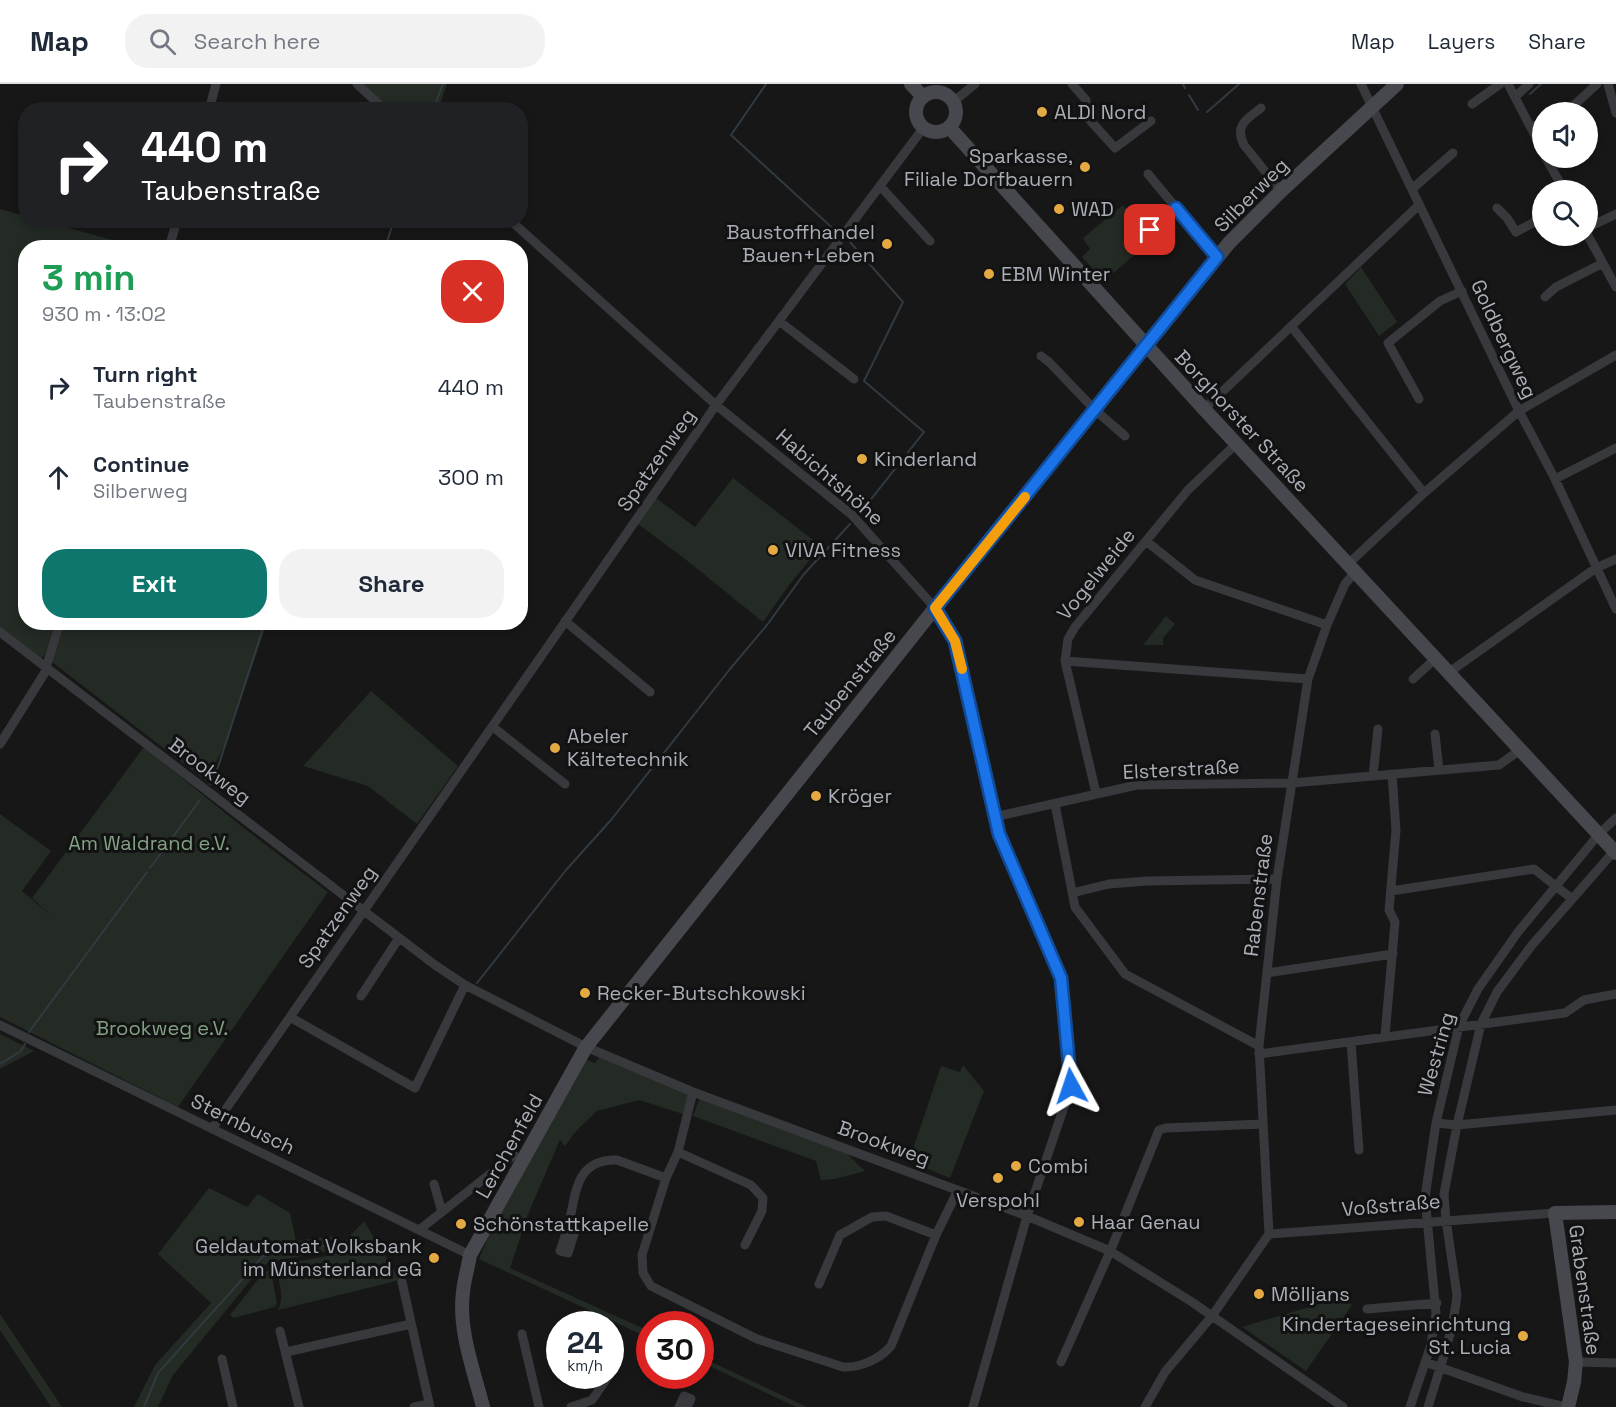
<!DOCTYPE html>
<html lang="en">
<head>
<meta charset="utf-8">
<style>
	body { margin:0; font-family:"Space Grotesk",sans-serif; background:#f2f2f3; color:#1f2937; height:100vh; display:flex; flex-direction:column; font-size:22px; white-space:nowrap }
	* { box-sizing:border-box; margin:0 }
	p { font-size:20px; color:#747a83 }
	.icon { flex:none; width:33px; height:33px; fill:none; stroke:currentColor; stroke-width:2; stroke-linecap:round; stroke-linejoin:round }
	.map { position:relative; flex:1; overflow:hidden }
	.panel { position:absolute; left:18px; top:156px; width:510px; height:390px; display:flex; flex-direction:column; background:#fff; border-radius:24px; box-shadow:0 3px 9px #0003 }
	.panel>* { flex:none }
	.banner { position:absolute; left:18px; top:18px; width:510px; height:126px; border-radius:24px; box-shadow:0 3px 9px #0003; background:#202124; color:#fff; overflow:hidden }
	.tools { position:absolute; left:1532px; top:18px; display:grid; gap:12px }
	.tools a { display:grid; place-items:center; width:66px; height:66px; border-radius:50%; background:#fff; box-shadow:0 3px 9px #0003; font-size:30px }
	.speed { position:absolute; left:546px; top:1227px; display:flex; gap:12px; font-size:30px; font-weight:700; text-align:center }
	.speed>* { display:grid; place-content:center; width:78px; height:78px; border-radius:50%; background:#fff; box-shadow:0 3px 9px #0003; line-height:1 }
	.speed small { font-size:15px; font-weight:400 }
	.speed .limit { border:9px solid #d22; background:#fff; color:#111 }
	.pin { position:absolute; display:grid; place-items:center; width:51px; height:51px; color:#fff; margin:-26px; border-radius:12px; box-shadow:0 3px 9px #0006 }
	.me { position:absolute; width:66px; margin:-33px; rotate:355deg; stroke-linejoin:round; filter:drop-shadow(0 0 4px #0008) }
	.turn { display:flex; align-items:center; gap:21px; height:126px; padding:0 24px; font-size:27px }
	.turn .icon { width:78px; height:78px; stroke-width:2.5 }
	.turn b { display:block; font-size:42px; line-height:51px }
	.round { display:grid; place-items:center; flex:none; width:63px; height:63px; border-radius:24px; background:#f2f2f3 }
	.summary { display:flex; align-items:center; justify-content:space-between; height:102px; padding:0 24px }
	h1 { font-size:36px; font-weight:700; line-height:45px; color:#1e9e55 }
	.action { display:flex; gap:12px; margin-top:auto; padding:12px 24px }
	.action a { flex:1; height:69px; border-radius:24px; background:#0f766e; color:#fff; font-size:24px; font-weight:700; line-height:69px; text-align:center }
	.action a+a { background:#f2f2f3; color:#1f2937 }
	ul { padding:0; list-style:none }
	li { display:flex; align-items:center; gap:18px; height:90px; padding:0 24px }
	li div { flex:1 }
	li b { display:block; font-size:22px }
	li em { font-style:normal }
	header { display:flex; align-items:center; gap:36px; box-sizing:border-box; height:84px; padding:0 30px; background:#fff; border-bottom:2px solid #e0e1e3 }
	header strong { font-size:28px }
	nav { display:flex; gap:33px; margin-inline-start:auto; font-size:21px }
	.search { width:420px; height:54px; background:#f2f2f3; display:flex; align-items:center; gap:15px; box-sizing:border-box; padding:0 21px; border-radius:24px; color:#747a83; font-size:22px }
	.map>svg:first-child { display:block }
</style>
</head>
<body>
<header>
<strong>Map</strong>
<div class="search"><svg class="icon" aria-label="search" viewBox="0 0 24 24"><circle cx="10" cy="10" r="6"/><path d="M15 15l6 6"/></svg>Search here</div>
<nav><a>Map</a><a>Layers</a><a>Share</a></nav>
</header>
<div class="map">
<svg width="1616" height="1323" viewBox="0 0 1616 1323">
	<rect width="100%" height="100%" fill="#171718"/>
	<path fill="#232b24" d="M361,0H447L438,26L390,25Z
		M1123,121L1152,156L1104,197L1082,173L1090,165L1083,154Z
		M0,125L25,132L26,136L42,137L113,156L111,163L26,164V538L55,539L45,570L41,575L0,545Z
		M1361,183L1397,238L1379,252L1345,200Z
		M733,394L821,462L789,501L763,538L685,475L638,440L656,414L695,443Z
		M1166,532L1175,540L1163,554V561H1143Z
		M64,539H267L226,659L206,697L52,578Z
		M371,607L458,682L417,740L368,702L303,682Z
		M144,663L240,741L328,808L178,1023L0,933V730L51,767L22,807L52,832L32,814Z
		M0,950L34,967L0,985Z
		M602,969L693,1008L689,1021L683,1030L639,1016L597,1027L576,1047L565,1062L560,1056L528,1130L510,1184L649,1247V1254L479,1175L489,1150L587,976L595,979Z
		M963,981L984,1007L950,1094L909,1077L941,982L960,988Z
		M701,1011L839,1062L865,1087L835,1095L821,1096L816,1077L693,1032Z
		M209,1104L247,1123L258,1110L290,1129L296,1157L333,1152L324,1168L269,1178L260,1185L173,1291L158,1323H134L155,1281L211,1219L158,1170Z
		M364,1137L400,1196L278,1226C285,1212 279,1196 274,1182L332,1171Z
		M269,1186L272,1192L277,1220L274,1223L234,1234L230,1231L263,1189Z
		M1339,1214L1352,1221L1306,1287L1242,1243Z
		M0,1230L62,1323H51L0,1246Z
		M701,1273L807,1323H796L701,1278Z"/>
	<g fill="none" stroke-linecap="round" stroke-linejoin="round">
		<path stroke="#313a40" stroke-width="2" d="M766,0L731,51L840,151
			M1183,0L1185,4
			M1530,10L1541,0
			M1189,11L1198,26
			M433,26L443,0
			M1207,28L1239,0
			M850,158L903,218L864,297L924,348L861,428
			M385,164L394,136
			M210,700L219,680L265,538
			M150,784L200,716
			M477,899L566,786L611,736L730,585L767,541L804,490L850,440
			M29,948L147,788
			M0,980L21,967L25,960
			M144,1323L158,1289L263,1172L328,1161"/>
		<path stroke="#38393d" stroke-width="9" d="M357,0L385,26
			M1072,0L1086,16L1088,34L1115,64L1151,37
			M1361,0L1519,327L1555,395L1616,525
			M1508,0L1542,65
			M1608,0L1616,29
			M1515,13L1529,0
			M953,18L975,0
			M1472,20L1500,0
			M1261,24C1247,35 1234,41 1244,61L1281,107
			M209,26L216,0
			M1562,28L1571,24L1597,0
			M1531,44L1542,38
			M1546,74L1564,106
			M1148,90L1217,173
			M881,103L930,157
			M1412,105L1453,69
			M1497,124L1507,134L1516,148L1542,134
			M510,136L716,321L852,431L935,524L955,557L999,751L1061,894L1071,1002L1027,1132L973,1323
			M1587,144L1616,130
			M1150,146L1176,124
			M1587,150L1616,203
			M169,164L177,136
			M1545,213L1556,203L1603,179
			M779,237L854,295
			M1291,242L1424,409
			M1041,272L1049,278L1095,326L1125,352
			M1419,315L1388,259L1440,217L1462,207
			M1204,325L1419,121
			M1555,395L1616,364
			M1146,457L1195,496L1327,541
			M1347,481L1424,409L1519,327L1616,271
			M565,537L650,608
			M0,548L364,827L435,881L465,901L586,963L693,1008L1027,1132L1110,1167L1192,1218L1343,1323
			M1065,577L1308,595
			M1448,589L1596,484L1616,475
			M1413,595L1435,575
			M493,643L565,700
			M1435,650L1439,686
			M0,660L44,590L60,538
			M1373,692L1378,645
			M1096,709L1065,577L1068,555L1075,543L1188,406L1237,359
			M1055,720L1075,823L1125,890L1259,962
			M994,733L1137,701L1292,699L1499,681L1520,666
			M1391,807L1534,785L1571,814
			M1072,809L1109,800L1147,797L1277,795
			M1267,889L1393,870
			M361,912L399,854
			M290,933L415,1004L465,901
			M0,941L470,1171
			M1385,952L1395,838L1389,826L1396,746L1392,690
			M1351,958L1359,1066
			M1259,970L1565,929L1584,916L1616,910
			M693,1008L678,1068L666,1094L642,1171L643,1189L651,1202L757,1255L843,1283C860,1284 880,1275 891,1262L936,1151L958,1106
			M1436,1039L1457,1041L1616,1026
			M212,1045L716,321L924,43
			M678,1068L751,1101L763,1114L762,1127L745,1161
			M434,1100L442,1128
			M569,1140L574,1150L568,1169L560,1167C564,1156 567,1146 570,1135C576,1105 578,1075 617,1076L666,1094
			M419,1146L514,1071
			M1269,1150L1259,962L1277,795L1308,595L1327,541L1345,500L1355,488
			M1269,1150L1555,1129
			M402,1198L430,1323
			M819,1200L840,1151L872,1133L886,1132L936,1151
			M1367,1225L1437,1219
			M280,1247L299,1323
			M522,1250L539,1323
			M286,1268L411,1240
			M222,1275L233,1323
			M1061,1278L1112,1163L1159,1046L1166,1044L1263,1040
			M1425,1278L1523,1313L1566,1323
			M1576,1278L1616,1279
			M414,1323L429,1320
			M571,1323L592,1316L608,1293
			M679,1323L684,1312L691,1315L687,1323
			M1145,1323L1165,1288L1212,1232L1269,1150
			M1410,1323L1431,1261L1436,1229L1425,1113L1436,1039L1459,942L1478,905L1518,848L1599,750L1616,734
			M1428,1323C1439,1286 1453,1249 1457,1211L1446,1136L1444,1110L1457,1041L1481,940L1497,908L1532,861L1616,765"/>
		<path stroke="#46484d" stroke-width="14" d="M911,0L923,13
			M916 28a20 20 0 1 1 40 0a20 20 0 1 1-40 0Z
			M949,43L1204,325L1616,769
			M483,1323C474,1287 458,1246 463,1208C464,1196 468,1184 470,1171L586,963L935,524L1229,159L1281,107L1397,0
			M1568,1323L1574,1298L1576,1278L1555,1129L1616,1128"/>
	</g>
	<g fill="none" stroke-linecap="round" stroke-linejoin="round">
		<g stroke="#114b97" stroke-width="15">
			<path id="route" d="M1071,1002L1061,894L999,750L955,557L935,524L1217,173L1176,124L1150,146"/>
		</g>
		<use href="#route" stroke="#1a73e8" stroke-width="10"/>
		<path stroke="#f59e0b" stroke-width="10" d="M962,585L955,557L935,524L1025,413"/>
	</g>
	<g fill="#e5a942" stroke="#121213" stroke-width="2">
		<circle cx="1042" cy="28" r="6"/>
		<circle cx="1085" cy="83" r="6"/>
		<circle cx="1059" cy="125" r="6"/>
		<circle cx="887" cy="160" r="6"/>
		<circle cx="989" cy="190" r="6"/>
		<circle cx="862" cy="375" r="6"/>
		<circle cx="773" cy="466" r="6"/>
		<circle cx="555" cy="664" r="6"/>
		<circle cx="816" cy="712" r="6"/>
		<circle cx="585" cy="909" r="6"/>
		<circle cx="1016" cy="1082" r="6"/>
		<circle cx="998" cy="1094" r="6"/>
		<circle cx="1079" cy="1138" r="6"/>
		<circle cx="461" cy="1140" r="6"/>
		<circle cx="434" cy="1174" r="6"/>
		<circle cx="1259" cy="1210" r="6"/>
		<circle cx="1523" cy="1252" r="6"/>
	</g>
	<g text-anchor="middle" stroke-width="6" stroke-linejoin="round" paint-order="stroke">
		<g font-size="20" fill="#aaaeb7" stroke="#121213" text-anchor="start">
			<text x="1054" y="35">ALDI Nord</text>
			<text x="1073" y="79" text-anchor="end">Sparkasse,<tspan x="1073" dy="23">Filiale Dorfbauern</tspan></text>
			<text x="1071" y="132">WAD</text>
			<text x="875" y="155" text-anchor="end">Baustoffhandel<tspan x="875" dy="23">Bauen+Leben</tspan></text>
			<text x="1001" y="197">EBM Winter</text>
			<text x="874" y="382">Kinderland</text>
			<text x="785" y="473">VIVA Fitness</text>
			<text x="567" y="659">Abeler<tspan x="567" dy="23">Kältetechnik</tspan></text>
			<text x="828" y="719">Kröger</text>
			<text x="597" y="916">Recker-Butschkowski</text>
			<text x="1028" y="1089">Combi</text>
			<text x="998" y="1123" text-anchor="middle">Verspohl</text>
			<text x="1091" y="1145">Haar Genau</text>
			<text x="473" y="1147">Schönstattkapelle</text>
			<text x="422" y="1169" text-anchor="end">Geldautomat Volksbank<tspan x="422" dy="23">im Münsterland eG</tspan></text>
			<text x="1271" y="1217">Mölljans</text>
			<text x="1511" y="1247" text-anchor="end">Kindertageseinrichtung<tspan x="1511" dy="23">St. Lucia</tspan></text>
		</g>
		<g font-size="20" fill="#aaaeb7" stroke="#121213">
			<text transform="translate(1251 111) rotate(-45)" y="7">Silberweg</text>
			<text transform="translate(1504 255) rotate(65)" y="7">Goldbergweg</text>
			<text transform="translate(1242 337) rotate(47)" y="7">Borghorster Straße</text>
			<text transform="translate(656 376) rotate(-55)" y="7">Spatzenweg</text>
			<text transform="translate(830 393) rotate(41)" y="7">Habichtshöhe</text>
			<text transform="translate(1096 490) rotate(-51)" y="7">Vogelweide</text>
			<text transform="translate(850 599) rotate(-51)" y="7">Taubenstraße</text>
			<text transform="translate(1181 685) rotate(-3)" y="7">Elsterstraße</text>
			<text transform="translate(210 687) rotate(37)" y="7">Brookweg</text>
			<text transform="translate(1258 811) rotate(-83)" y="7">Rabenstraße</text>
			<text transform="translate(337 833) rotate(-55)" y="7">Spatzenweg</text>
			<text transform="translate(1436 970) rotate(-74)" y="7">Westring</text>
			<text transform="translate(243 1040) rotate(26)" y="7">Sternbusch</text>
			<text transform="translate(884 1059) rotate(20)" y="7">Brookweg</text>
			<text transform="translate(509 1062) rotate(-61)" y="7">Lerchenfeld</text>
			<text transform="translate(1391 1121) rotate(-5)" y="7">Voßstraße</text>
			<text transform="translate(1585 1206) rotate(82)" y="7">Grabenstraße</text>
		</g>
		<g font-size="20" fill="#82a183" stroke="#121213">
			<text x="149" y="766">Am Waldrand e.V.</text>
			<text x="162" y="951">Brookweg e.V.</text>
		</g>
	</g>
</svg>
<div class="tools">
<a><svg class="icon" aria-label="sound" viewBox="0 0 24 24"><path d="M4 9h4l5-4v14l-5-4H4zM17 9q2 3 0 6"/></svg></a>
<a><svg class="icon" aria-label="search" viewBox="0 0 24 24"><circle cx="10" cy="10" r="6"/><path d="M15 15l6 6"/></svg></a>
</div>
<div class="speed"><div>24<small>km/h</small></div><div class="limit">30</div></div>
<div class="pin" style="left:1150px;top:146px;background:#d93025"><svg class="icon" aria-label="arrive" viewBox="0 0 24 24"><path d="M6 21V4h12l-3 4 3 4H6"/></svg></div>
<svg class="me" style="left:1071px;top:1002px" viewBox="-20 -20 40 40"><path d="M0-17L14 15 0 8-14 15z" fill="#1a73e8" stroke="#fff" stroke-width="4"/></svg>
<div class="banner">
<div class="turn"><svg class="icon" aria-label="right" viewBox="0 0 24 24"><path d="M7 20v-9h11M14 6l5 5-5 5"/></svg><div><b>440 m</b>Taubenstraße</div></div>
</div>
<section class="panel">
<div class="summary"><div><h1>3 min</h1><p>930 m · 13:02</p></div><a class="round" style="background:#d93025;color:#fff"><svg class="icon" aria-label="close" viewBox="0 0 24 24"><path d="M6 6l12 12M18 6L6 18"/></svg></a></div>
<ul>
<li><svg class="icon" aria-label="right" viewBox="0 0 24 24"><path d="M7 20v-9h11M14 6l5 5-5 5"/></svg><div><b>Turn right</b><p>Taubenstraße</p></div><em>440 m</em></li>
<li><svg class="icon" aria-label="ahead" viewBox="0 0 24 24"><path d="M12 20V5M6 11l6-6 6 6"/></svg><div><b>Continue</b><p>Silberweg</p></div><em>300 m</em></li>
</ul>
<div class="action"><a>Exit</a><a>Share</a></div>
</section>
</div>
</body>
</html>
